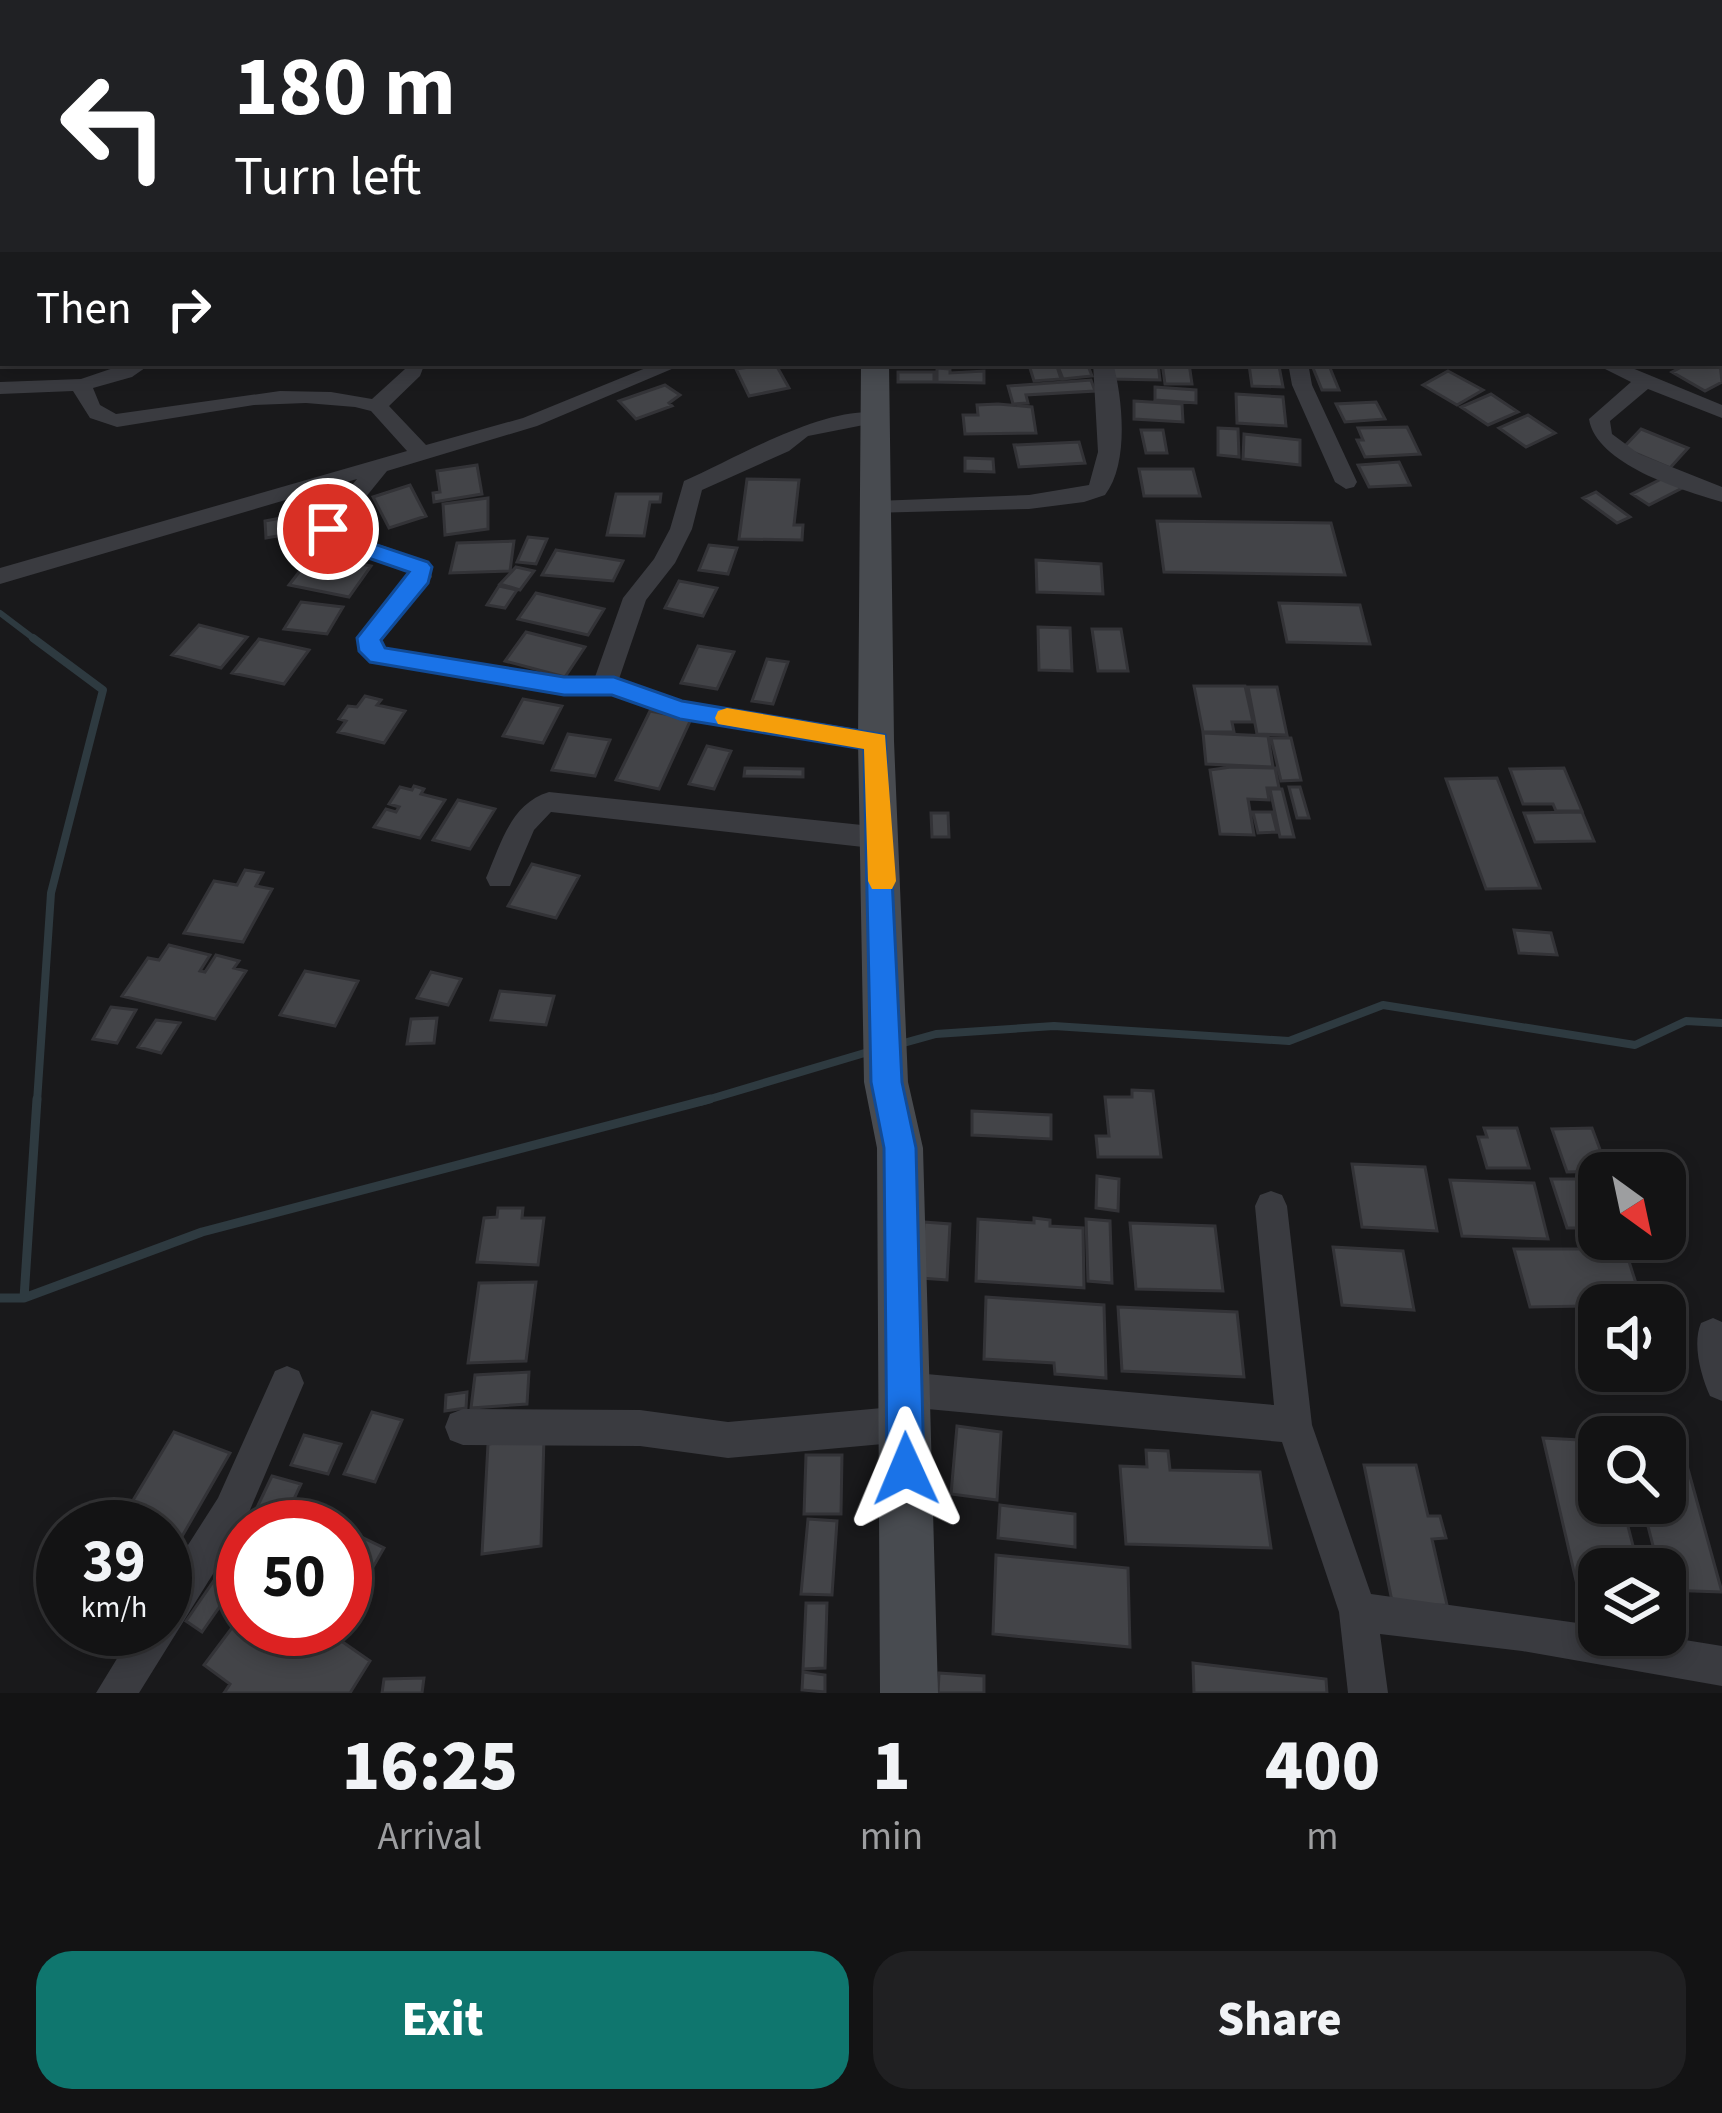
<!DOCTYPE html>
<html lang="en">
<head>
<meta charset="utf-8">
<style>
	body { margin:0; font-family:"Source Sans 3",sans-serif; background:#202022; color:#f1f3f6; height:100vh; display:flex; flex-direction:column; font-size:45px; white-space:nowrap }
	* { box-sizing:border-box; margin:0 }
	p { font-size:39px; color:#9d9ea0 }
	.icon { flex:none; width:66px; height:66px; fill:none; stroke:currentColor; stroke-width:2; stroke-linecap:round; stroke-linejoin:round }
	.map { position:relative; height:1693px; overflow:hidden }
	.drawer { display:flex; flex-direction:column; background:#131314; flex:1 }
	.drawer>* { flex:none }
	.hud { position:absolute; left:0px; top:0px; width:1722px; height:366px; box-shadow:0 6px 18px #0003,0 0 0 3px #323234; background:#202124; color:#fff; overflow:hidden }
	.needle { width:78px; rotate:147deg }
	.controls { position:absolute; left:1578px; top:1152px; display:grid; gap:24px }
	.controls a { display:grid; place-items:center; width:108px; height:108px; border-radius:24px; background:#131314; box-shadow:0 6px 18px #0003,0 0 0 3px #323234; font-size:60px }
	.speed { position:absolute; left:36px; top:1500px; display:flex; gap:24px; font-size:60px; font-weight:700; text-align:center }
	.speed>* { display:grid; place-content:center; width:156px; height:156px; border-radius:50%; background:#131314; box-shadow:0 6px 18px #0003,0 0 0 3px #323234; line-height:1 }
	.speed small { font-size:30px; font-weight:400 }
	.speed .limit { border:18px solid #d22; background:#fff; color:#111 }
	.pin { position:absolute; display:grid; place-items:center; width:102px; height:102px; color:#fff; margin:-51px; border:6px solid #fff; border-radius:50%; box-shadow:0 3px 12px #0007 }
	.me { position:absolute; width:132px; margin:-66px; rotate:359deg; stroke-linejoin:round; filter:drop-shadow(0 0 9px #0008) }
	.turn { display:flex; align-items:center; gap:42px; height:252px; padding:0 36px; font-size:54px }
	.turn .icon { width:156px; height:156px; stroke-width:2.5 }
	.turn b { display:block; font-size:84px; line-height:102px }
	.then { display:flex; align-items:center; height:114px; padding:0 36px; background:#0003; gap:24px; font-size:45px }
	.eta { display:flex; justify-content:space-evenly; align-items:center; height:204px; text-align:center }
	.eta b { font-size:72px; font-weight:800; line-height:84px }
	.cta { display:flex; gap:24px; margin-top:auto; padding:24px 36px }
	.cta a { flex:1; height:138px; border-radius:36px; background:#0f766e; color:#fff; font-size:48px; font-weight:800; line-height:138px; text-align:center }
	.cta a+a { background:#202022; color:#f1f3f6 }
	.map>svg:first-child { display:block }
</style>
</head>
<body>
<div class="map">
<svg width="1722" height="1693" viewBox="0 0 1722 1693">
	<rect width="100%" height="100%" fill="#19191b"/>
	<g fill="none" stroke-linecap="round" stroke-linejoin="round">
		<path stroke="#2e3a40" stroke-width="6" d="M0,613L37,641"/>
		<path stroke="#2e3a40" stroke-width="8" d="M33,638L103,690L51,893L37,1102
			M900,1044L936,1034L1054,1026L1289,1041L1383,1005L1635,1045L1686,1021L1722,1023
			M700,1102L868,1052"/>
		<path stroke="#2e3a40" stroke-width="9" d="M0,1298H24L202,1232L710,1099
			M24,1298L37,1099"/>
	</g>
	<path fill="#434448" stroke="#333337" stroke-width="3" d="M1719,354L1722,382L1705,391L1672,372L1689,363H1719Z
		M775,363L789,388L749,396L736,369Z
		M1056,363L1061,379L1034,381L1029,365Z
		M1087,363L1092,376L1063,379L1057,364Z
		M1109,363H1158L1160,380L1110,379Z
		M1162,363H1189L1192,384H1165Z
		M1311,363H1328L1339,390H1322Z
		M1249,365L1279,366L1283,387L1252,386Z
		M937,368L950,369V373L984,371V383L937,382Z
		M1448,371L1483,390L1457,405L1423,385Z
		M898,372H934V382H898Z
		M1091,380L1095,391L1026,395L1028,403L1013,404L1008,386Z
		M665,385L680,395L669,403L672,406L636,419L619,401Z
		M1155,387L1196,390V403L1155,400Z
		M1236,394L1283,397L1286,426L1237,423Z
		M1491,394L1518,412L1488,425L1461,407Z
		M1134,401L1182,404L1183,422L1134,419Z
		M1376,402L1385,419L1345,422L1336,404Z
		M998,404L1032,407L1036,433L965,434L963,415H978L977,405Z
		M1528,415L1555,433L1526,447L1499,428Z
		M1407,427L1420,454L1365,457L1357,440H1363L1358,428Z
		M1218,428L1238,429L1239,457L1218,455Z
		M1641,429L1688,448L1670,468L1623,448Z
		M1141,430H1163L1167,453H1146Z
		M1244,434L1300,440V465L1243,459Z
		M1079,442L1085,463L1019,467L1014,445Z
		M965,458L993,459L994,472L965,471Z
		M1399,462L1410,485L1369,487L1358,465Z
		M477,465L482,494L434,502L433,493L440,492L437,471Z
		M1139,469H1193L1200,496H1144Z
		M1669,475L1686,486L1649,505L1632,494Z
		M747,479L799,480L794,525H803L802,540L739,539Z
		M410,485L426,516L389,528L373,497Z
		M1596,492L1630,517L1617,523L1583,498Z
		M616,494H661L660,502H650L644,536L607,535Z
		M488,498V529L445,535L443,504Z
		M318,511L319,529L266,538L265,521Z
		M1157,521L1331,523L1345,575L1164,572Z
		M528,537L547,539L536,564L517,562Z
		M514,541L510,571L450,573L457,543Z
		M709,545L737,548L728,574L699,570Z
		M556,550L623,561L613,581L542,575Z
		M313,554L371,566L349,597L289,585Z
		M1036,560L1101,564L1103,594L1037,592Z
		M516,567L534,571L520,590L500,584Z
		M679,581L717,588L703,616L665,608Z
		M499,586L517,590L505,608L487,605Z
		M536,593L604,609L588,635L518,619Z
		M301,602L343,607L327,634L284,629Z
		M1279,603L1360,605L1370,644L1287,642Z
		M199,625L247,637L221,668L172,655Z
		M1038,627L1070,628L1072,671L1039,670Z
		M1092,629H1121L1128,671H1098Z
		M526,632L585,647L565,677L505,661Z
		M259,639L309,650L284,684L232,673Z
		M698,646L734,652L717,689L681,683Z
		M767,659L788,662L773,704L752,701Z
		M1194,686H1245L1253,722H1232L1234,732H1203Z
		M1248,687H1277L1287,735L1257,734Z
		M365,696L381,700L377,705L405,711L384,743L338,732L346,721L339,719L348,706L357,707Z
		M523,699L562,706L543,743L503,736Z
		M650,711L691,719L659,789L616,780Z
		M1203,733L1268,736L1273,767L1206,764Z
		M568,734L610,740L595,776L552,770Z
		M1271,738H1291L1301,780L1281,781Z
		M707,746L731,751L714,789L689,784Z
		M1231,767L1275,768L1279,788H1267L1269,800L1248,799L1254,835L1220,834L1210,770Z
		M745,768L803,769V777L744,776Z
		M1564,768L1582,811H1556L1553,804H1523L1510,769Z
		M1497,778L1540,888L1486,889L1446,779Z
		M414,786L424,789L421,794L445,800L420,838L374,827L386,809L396,812L399,807L389,804L400,787L412,790Z
		M1289,787H1300L1309,818H1297Z
		M1270,789H1282L1294,837H1280Z
		M458,800L495,809L470,849L433,840Z
		M1253,812H1272L1277,832L1258,833Z
		M1582,812L1594,841L1535,842L1524,813Z
		M931,813H948L949,837H932Z
		M532,864L579,876L556,918L508,906Z
		M245,870L263,873L256,886L272,889L243,942L184,933L214,881L237,885Z
		M1514,930L1551,933L1557,955L1519,953Z
		M169,945L210,955L200,971L205,972L216,955L239,961L234,968L246,971L215,1019L122,996L148,958L159,960Z
		M305,971L358,981L335,1026L280,1015Z
		M431,972L461,979L448,1005L417,998Z
		M500,991L554,996L546,1025L491,1020Z
		M111,1007L136,1010L117,1043L93,1039Z
		M437,1018L434,1043L407,1044L411,1019Z
		M156,1020L180,1023L161,1053L138,1047Z
		M1132,1090L1153,1091L1161,1157H1098L1096,1136H1109L1105,1097H1132Z
		M972,1111L1051,1115V1139L972,1135Z
		M1484,1128H1517L1529,1168H1487L1478,1137H1487Z
		M1592,1128L1608,1171L1567,1172L1552,1129Z
		M1352,1164L1425,1167L1437,1231L1362,1227Z
		M1097,1176L1119,1179L1118,1211L1096,1208Z
		M1551,1179H1599V1228H1567Z
		M1450,1180L1534,1183L1548,1239L1462,1236Z
		M498,1208H523L522,1218H544L538,1265L477,1262L484,1218L497,1217Z
		M1034,1218L1050,1220V1226L1083,1228L1084,1288L976,1281L978,1219L1034,1223Z
		M1086,1219L1110,1221L1112,1283L1088,1281Z
		M924,1222L950,1224L947,1280L921,1278Z
		M1130,1223L1215,1226L1223,1291L1136,1289Z
		M1333,1247L1403,1251L1414,1310L1342,1305Z
		M1514,1249H1625L1643,1305L1530,1307Z
		M536,1282L526,1361L468,1363L479,1283Z
		M986,1297L1104,1305L1106,1378L1055,1374L1054,1363L984,1359Z
		M1118,1307L1237,1312L1244,1377L1122,1371Z
		M529,1372L527,1404L471,1408L475,1375Z
		M467,1392L466,1408L445,1411L446,1395Z
		M372,1412L402,1420L375,1482L344,1474Z
		M957,1426L1001,1432L997,1500L951,1494Z
		M174,1432L230,1453L165,1566V1527H117Z
		M304,1435L341,1444L328,1474L291,1465Z
		M544,1437L541,1546L482,1554L488,1444Z
		M1543,1438L1599,1441V1503H1622L1639,1569H1599V1590L1578,1589Z
		M1146,1450L1168,1451L1170,1470L1260,1472L1271,1548L1126,1544L1120,1466L1147,1467Z
		M1665,1450L1683,1451L1722,1592L1665,1590V1569H1659L1642,1503H1665Z
		M806,1455H842L841,1514H804Z
		M1364,1465H1416L1428,1516H1440L1446,1538L1432,1539L1447,1605L1393,1606Z
		M272,1476L301,1484L281,1527L251,1520Z
		M1000,1505L1075,1514V1547L998,1538Z
		M299,1506L342,1527H287Z
		M808,1519L837,1521L832,1595L801,1594Z
		M345,1529L384,1548L361,1588L345,1580Z
		M996,1555L1128,1568L1130,1647L993,1634Z
		M215,1579L232,1589L202,1632L186,1621Z
		M806,1603H827L825,1668L803,1669Z
		M234,1625L251,1637L257,1629H324L370,1661L350,1693H224L230,1684L204,1665Z
		M1193,1663L1326,1679L1327,1693H1194Z
		M803,1672L825,1675V1692L802,1690Z
		M939,1673L984,1676V1693H938Z
		M424,1678L422,1693H382L384,1679Z"/>
	<g fill="none" stroke-linecap="round" stroke-linejoin="round">
		<path fill="#3a3b40" fill-rule="evenodd" d="M934,0H950L952,3H936Z
			M1166,0H1184L1186,3H1168Z
			M1369,0H1388L1390,3H1371Z
			M0,14H3V24H0Z
			M1722,74V84L1719,85V75Z
			M1719,151H1722V161H1719Z
			M1719,179L1722,180V190L1719,189Z
			M1719,272L1722,273V285L1719,284Z
			M128,363H152L132,377L93,388L100,405L116,414L280,391L331,392L372,399L405,369L395,363H425L420,376L389,406L426,445L523,418L658,363H686L537,426L387,471L339,530L428,562L432,577L381,639L382,647L564,677H595L623,598L654,559L670,529L684,481C739,457 825,404 884,413V421L808,436L789,451L702,490L692,529L675,563L646,600L619,679L682,701L876,732L889,741L876,750L679,719L612,695H564L370,662L359,651L357,638L409,571L334,546L319,536L320,524L357,479L0,584V568L407,451L371,411L355,407L306,403L254,405L117,427L90,418L73,391L0,394V382L81,379Z
			M1093,363H1113C1123,400 1129,464 1105,495L1084,502L1029,509L868,513L865,508L876,501L1029,495L1089,485L1098,452Z
			M1288,363H1308L1312,385L1357,482L1354,487L1346,489L1335,482L1292,385Z
			M1593,363H1620L1722,405V418L1648,389L1610,421L1612,434L1639,454L1722,487V502C1681,490 1596,464 1589,419L1631,382Z
			M549,792L881,827L891,831L894,838L891,845L881,849L551,812L534,830L510,886H490L486,878C501,844 510,804 549,792Z
			M1271,1191L1282,1195L1287,1206L1312,1425L1371,1594L1599,1626V1635H1654L1722,1646V1686L1522,1651L1380,1634L1388,1693H1348L1339,1612L1282,1442L906,1407L918,1411L923,1424L918,1437L905,1442L728,1458L640,1446L463,1445L450,1440L445,1427L450,1414L463,1409L640,1410L728,1422L904,1406L892,1401L887,1389L892,1377L904,1372L1274,1405L1255,1206L1260,1195Z
			M1713,1318L1722,1322V1401L1710,1396C1701,1376 1692,1344 1701,1323Z
			M287,1366L299,1371L304,1383L244,1524L139,1693H96L135,1629H165V1581L218,1498L275,1371Z"/>
		<path fill="#484b50" fill-rule="evenodd" d="M693,0H713L715,3H693Z
			M861,363H889L894,741L908,1082L923,1148L938,1693H880L877,1148L864,1082L858,741Z"/>
	</g>
	<path fill="#1a73e8" stroke="#114b97" stroke-width="3" d="M328,522L350,536L428,562L432,567L428,583L381,640L385,648L564,677H614L682,701L885,735L902,1082L916,1148L924,1469L919,1482L906,1487L893,1482L887,1469L884,1148L871,1082L864,749L680,719L612,695H564L370,662L359,651L357,638L409,572L322,542L316,529Z"/>
	<path fill="#f59e0b" d="M727,708L885,735L896,881L892,889H872L868,881L864,749L718,724L715,718L718,711Z"/>
</svg>
<div class="controls">
<a><svg class="needle" viewBox="-14 -14 28 28"><path d="M0-13l5 13h-10z" fill="#e53935"/><path d="M0 13l5-13h-10z" fill="#9d9ea0"/></svg></a>
<a><svg class="icon" aria-label="sound" viewBox="0 0 24 24"><path d="M4 9h4l5-4v14l-5-4H4zM17 9q2 3 0 6"/></svg></a>
<a><svg class="icon" aria-label="search" viewBox="0 0 24 24"><circle cx="10" cy="10" r="6"/><path d="M15 15l6 6"/></svg></a>
<a><svg class="icon" aria-label="layers" viewBox="0 0 24 24"><path d="M12 4l9 5-9 5-9-5zM3 14l9 5 9-5"/></svg></a>
</div>
<div class="speed"><div>39<small>km/h</small></div><div class="limit">50</div></div>
<div class="pin" style="left:328px;top:529px;background:#d93025"><svg class="icon" aria-label="arrive" viewBox="0 0 24 24"><path d="M6 21V4h12l-3 4 3 4H6"/></svg></div>
<svg class="me" style="left:906px;top:1469px" viewBox="-20 -20 40 40"><path d="M0-17L14 15 0 8-14 15z" fill="#1a73e8" stroke="#fff" stroke-width="4"/></svg>
<div class="hud">
<div class="turn"><svg class="icon" aria-label="left" viewBox="0 0 24 24"><path d="M17 20v-9H6M10 6l-5 5 5 5"/></svg><div><b>180 m</b>Turn left</div></div>
<div class="then">Then<svg class="icon" aria-label="right" viewBox="0 0 24 24"><path d="M7 20v-9h11M14 6l5 5-5 5"/></svg></div>
</div>
</div>
<section class="drawer">
<div class="eta">
<div><b>16:25</b><p>Arrival</p></div>
<div><b>1</b><p>min</p></div>
<div><b>400</b><p>m</p></div>
</div>
<div class="cta"><a>Exit</a><a>Share</a></div>
</section>
</body>
</html>
